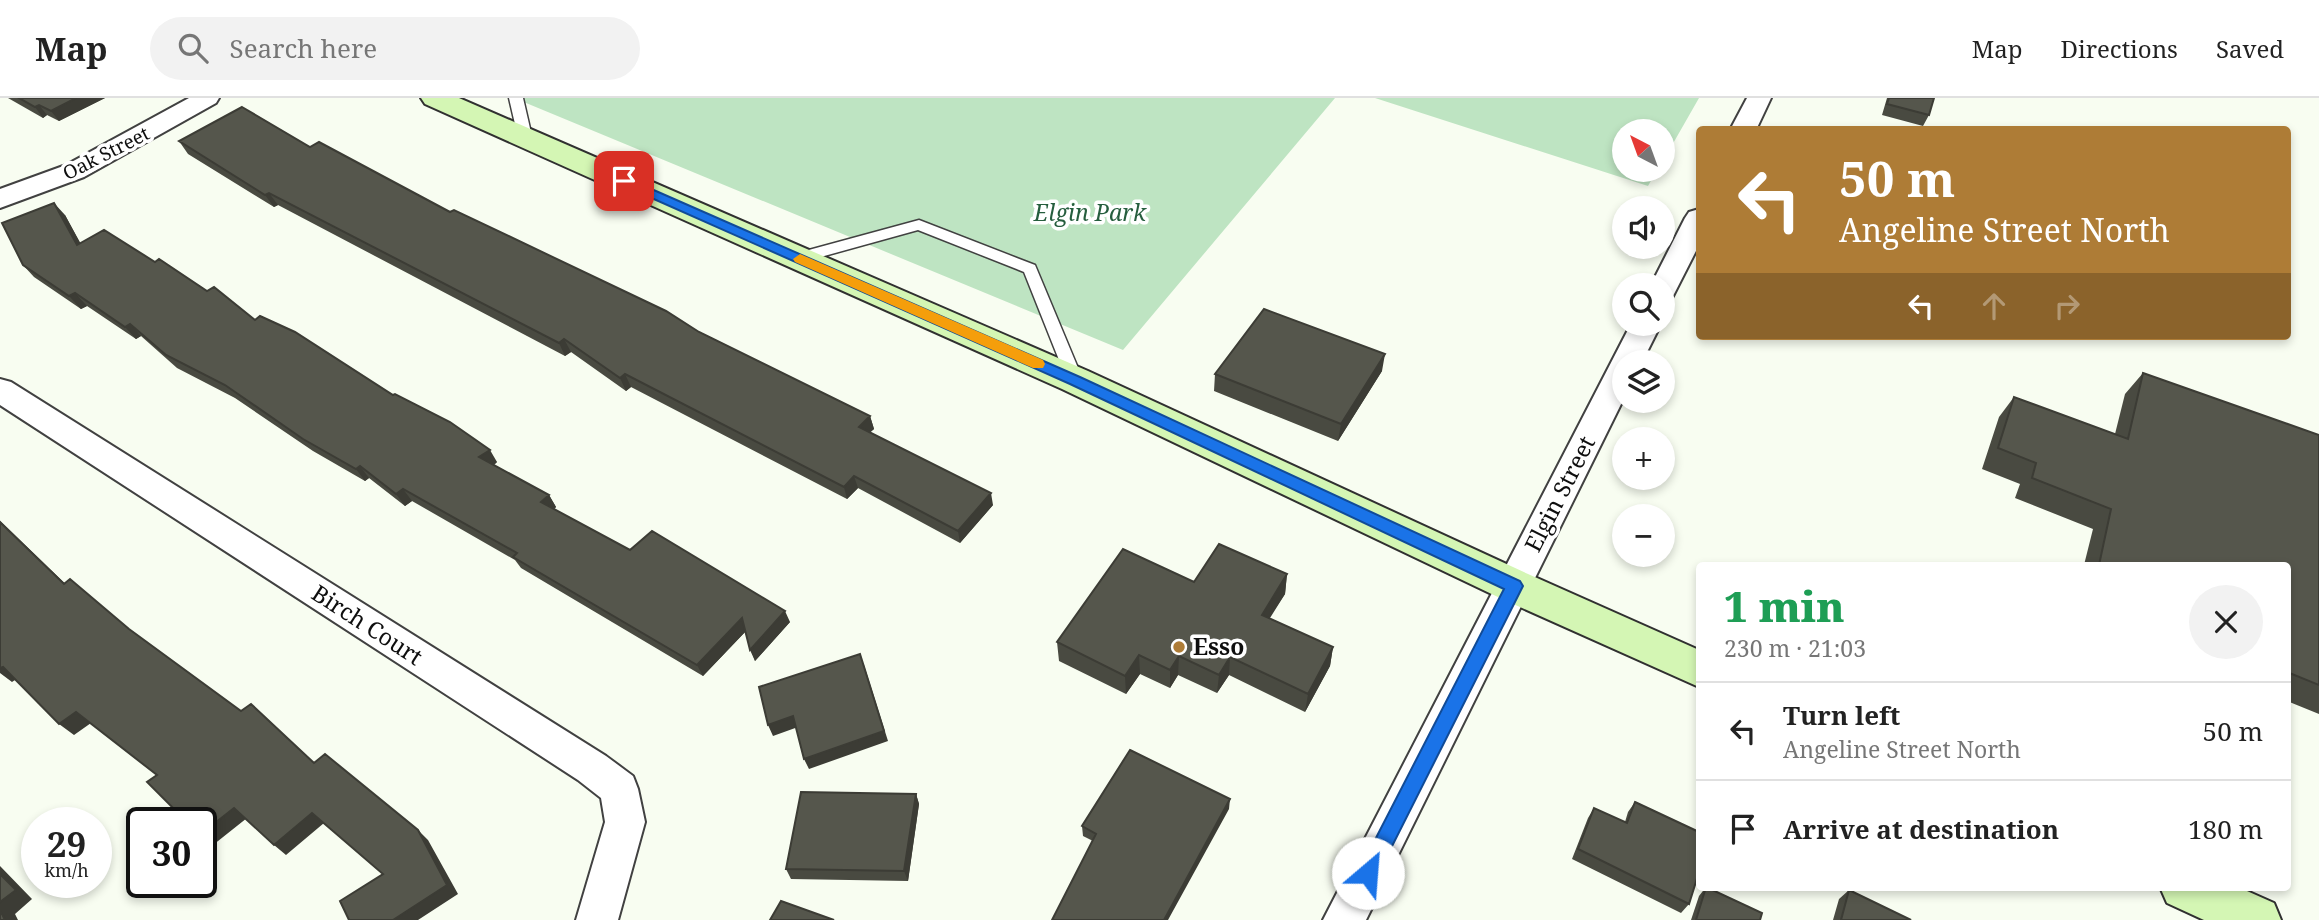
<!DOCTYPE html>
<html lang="en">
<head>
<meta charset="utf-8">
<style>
	body { margin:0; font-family:"Noto Serif",serif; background:#f2f2f2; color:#222; height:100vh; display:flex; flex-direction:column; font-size:26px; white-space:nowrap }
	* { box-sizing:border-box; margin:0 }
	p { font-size:23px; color:#767676 }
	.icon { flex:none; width:38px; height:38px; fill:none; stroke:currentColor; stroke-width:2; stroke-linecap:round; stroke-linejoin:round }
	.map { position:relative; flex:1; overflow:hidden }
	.side { position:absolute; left:1696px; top:464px; width:595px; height:329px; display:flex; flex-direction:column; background:#fff; border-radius:7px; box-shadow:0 4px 10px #0003 }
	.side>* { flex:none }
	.guide { position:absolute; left:1696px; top:28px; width:595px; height:214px; border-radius:7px; box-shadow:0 4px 10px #0003; background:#ae7c36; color:#fff; overflow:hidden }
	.needle { width:46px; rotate:319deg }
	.buttons { position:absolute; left:1612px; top:21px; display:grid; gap:14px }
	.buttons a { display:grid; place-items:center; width:63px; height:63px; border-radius:50%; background:#fff; box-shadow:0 4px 10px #0003; font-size:35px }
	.speed { position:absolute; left:21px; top:709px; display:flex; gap:14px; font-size:35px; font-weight:700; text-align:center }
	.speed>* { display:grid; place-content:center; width:91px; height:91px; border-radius:50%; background:#fff; box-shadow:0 4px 10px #0003; line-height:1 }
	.speed small { font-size:18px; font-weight:400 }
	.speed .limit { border:4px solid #111; border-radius:10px; background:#fff; color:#111 }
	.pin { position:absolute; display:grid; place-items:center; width:60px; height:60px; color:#fff; margin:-30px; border-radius:14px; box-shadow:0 4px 10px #0006 }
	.me { position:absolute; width:77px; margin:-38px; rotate:27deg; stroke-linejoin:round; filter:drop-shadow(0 0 5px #0008) }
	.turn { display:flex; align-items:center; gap:24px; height:147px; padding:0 28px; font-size:32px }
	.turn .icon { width:91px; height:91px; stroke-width:2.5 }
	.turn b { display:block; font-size:49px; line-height:60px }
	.lanes { display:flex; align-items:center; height:66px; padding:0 28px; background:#0003; justify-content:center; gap:35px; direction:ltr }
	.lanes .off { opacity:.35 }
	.round { display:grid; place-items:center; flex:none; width:74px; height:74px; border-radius:37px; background:#f2f2f2 }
	.overview { display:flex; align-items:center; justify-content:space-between; height:119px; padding:0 28px }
	h1 { font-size:42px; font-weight:800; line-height:52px; color:#1e9e55 }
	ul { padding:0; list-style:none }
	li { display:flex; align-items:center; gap:21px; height:98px; padding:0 28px; border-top:2px solid #e0e0e0 }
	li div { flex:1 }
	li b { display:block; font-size:26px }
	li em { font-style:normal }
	header { display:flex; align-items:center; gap:42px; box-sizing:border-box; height:98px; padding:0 35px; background:#fff; border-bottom:2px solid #e0e0e0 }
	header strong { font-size:33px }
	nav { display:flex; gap:38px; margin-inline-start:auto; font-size:24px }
	.search { width:490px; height:63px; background:#f2f2f2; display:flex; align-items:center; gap:18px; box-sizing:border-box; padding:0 24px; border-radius:38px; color:#767676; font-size:26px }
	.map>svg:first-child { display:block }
</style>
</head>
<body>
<header>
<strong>Map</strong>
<div class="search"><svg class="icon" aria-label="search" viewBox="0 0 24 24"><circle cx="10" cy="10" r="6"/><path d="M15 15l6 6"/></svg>Search here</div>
<nav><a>Map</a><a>Directions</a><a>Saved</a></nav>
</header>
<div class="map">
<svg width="2319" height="822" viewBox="0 0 2319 822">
	<rect width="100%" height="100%" fill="#f8fdf1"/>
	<path fill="#bee4c2" d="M514,0H1335L1123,252Z
		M1375,0H1699L1663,63L1662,33H1624V72H1657L1648,88Z"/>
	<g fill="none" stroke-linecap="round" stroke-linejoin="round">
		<g stroke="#414141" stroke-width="3">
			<path id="service" d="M509,0H523L532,39L530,42H520L518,39Z
				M919,122L1035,167L1083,282L1081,286H1069L1067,282L1024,174L918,132L799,165L792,160L794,156Z"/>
		</g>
		<g stroke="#414141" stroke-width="4">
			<path id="minor" d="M189,0H219L216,5L84,79L0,110V91L66,67Z
				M1747,0H1771L1756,32H1730Z
				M1699,111V147L1672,200L1662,203V187H1651L1685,120L1689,114Z
				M1631,226H1661L1642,264H1624V300L1366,822H1323Z
				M0,281L11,284L606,658L633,678L638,691L645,724L618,822H576L605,724L601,700L578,682L0,307Z"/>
		</g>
		<g stroke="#303030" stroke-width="4">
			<path id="secondary" d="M421,0H459L1088,273L1528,476L1699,552V589L1500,500L1062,291L425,6Z
				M2160,789H2238L2274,805L2281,822H2204L2167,805Z"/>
		</g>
		<use href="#service" fill="#fff" fill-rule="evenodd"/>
		<use href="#minor" fill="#fff" fill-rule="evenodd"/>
		<use href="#secondary" fill="#d4f6b4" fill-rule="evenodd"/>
	</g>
	<path fill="#494a41" d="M8,0H105L59,23L47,17L43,20Z
		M1887,0H1934L1929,17L1923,28L1882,17Z
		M179,43L310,49L450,114L699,234L870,318L874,331L870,334L993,407L960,445L858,390L847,401L631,289L626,293L571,254L565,258L278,107L274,109L188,56Z
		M65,117L80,145L155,164L207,193L497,364L494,367L549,397L556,409L554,411L630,452L790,524L755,563L745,534L703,578L521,470L515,462L412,403L405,408L369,380L365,383L313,353L235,300L177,270L141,238L136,241L87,208L81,211L34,179L23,167Z
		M1382,273L1338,343L1214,293L1215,276Z
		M2143,275L2319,337V616L2287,603V467H2084L2093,431L2015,400L2020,386L1982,371L1999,319L2014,299L2115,336L2125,296Z
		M1287,476L1285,496L1269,520L1333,549L1330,568L1305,614L1229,577L1217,595L1178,577L1170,590L1140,576L1126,596L1059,563L1057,544L1194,484Z
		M916,696L919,706L908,783L791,781L786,771Z
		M1635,704L1689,806L1681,815L1572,761L1588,720L1594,710L1625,724L1628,714Z
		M1229,711L1093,743L1083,738L1082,728Z
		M1706,789L1760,822H1691L1699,798Z
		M1849,792L1911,822H1833L1839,801Z"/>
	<path fill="#3c3c35" d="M76,0H105L59,23L51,13Z
		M39,7L47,17L43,20L35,9Z
		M269,95L278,107L274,109L265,97Z
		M54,105L65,117L88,159L77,147Z
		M75,195L87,208L81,211L69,198Z
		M130,226L141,238L136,241L125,229Z
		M564,241L571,254L565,258L559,245Z
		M1385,256L1382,273L1338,343L1341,326Z
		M625,276L631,289L626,293L620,280Z
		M870,318L874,331L863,341L859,329Z
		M490,352L497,364L487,372L479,359Z
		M360,368L369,380L365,383L356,371Z
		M854,378L858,390L847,401L844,389Z
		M403,391L412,403L405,408L396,396Z
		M991,395L993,407L960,445L958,433Z
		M549,397L556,409L549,416L541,404Z
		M0,423L77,497L64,486L0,424Z
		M1287,476L1285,496L1260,536L1262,517Z
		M785,513L790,524L755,563L750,552Z
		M742,520L747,532L703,578L697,567Z
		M1333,549L1330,568L1305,614L1308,596Z
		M1139,557L1140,576L1126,596L1125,578Z
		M1179,558L1178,577L1170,590V572Z
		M1230,559L1229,577L1217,595L1219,577Z
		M864,567L888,643L809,671L804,661Z
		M3,569L18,580L12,584L0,575V570Z
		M76,614L91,625L74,637L59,626Z
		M793,618L798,629L773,638L768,627Z
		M916,696L919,706L908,783L904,773Z
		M1230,701L1229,711L1168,822H1164Z
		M234,710L247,720L213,747L201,739V736Z
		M312,715L324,725L286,757L274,747Z
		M418,732L428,742L458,796L418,822H393Z
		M0,768L32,801L15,816L18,822H5L0,812Z"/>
	<path fill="#55564c" stroke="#3c3c35" stroke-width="2" d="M19,0H76L51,13L39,7L35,9Z
		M1889,0H1934L1929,17L1887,6Z
		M242,9L310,49L319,44L450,114L454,112L666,213L699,234L870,318L859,329L991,395L958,433L854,378L844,389L625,276L620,280L564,241L559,245L269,95L265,97L179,43Z
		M54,105L77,147L104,132L155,164L159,161L207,193L214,189L255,222L260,218L295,234L393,297L395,296L450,324L490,352L479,359L549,397L541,404L630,452L652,433L785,513L750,552L742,520L697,567L513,459L517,455L403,391L396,396L360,368L356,371L303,341L225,287L166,257L130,226L125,229L75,195L69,198L23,167L2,125Z
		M1264,211L1385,256L1341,326L1215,276Z
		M2143,275L2319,337V587L2287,574V467H2099L2111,411L2032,380L2036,365L1998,350L2014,299L2128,341Z
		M0,424L64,486L70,481L129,531L241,613L251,606L314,665L325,656L418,732L447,787L393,822H349L340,803L383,776L312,715L274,747L234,710L201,736V724H187L147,684L157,677L76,614L59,626L3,569L0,570Z
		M1219,446L1287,476L1262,517L1333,549L1308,596L1230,559L1219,577L1179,558L1170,572L1139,557L1125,578L1057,544L1123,451L1194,484Z
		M860,556L884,633L804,661L793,618L768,627L759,589Z
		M1130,652L1230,701L1164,822H1052L1096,736L1082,728Z
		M801,694L916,696L904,773L786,771Z
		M1635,704L1699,734V774L1689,806L1578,751L1594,710L1627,725Z
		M0,776L16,792L0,804Z
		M1706,789L1762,815L1760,822H1696Z
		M1849,792L1911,822H1841Z
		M781,803L834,822H770Z
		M0,812L5,822H0Z"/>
	<path fill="#1a73e8" stroke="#114b97" stroke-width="2" d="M624,79L1080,279L1520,483L1523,488L1375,782L1368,785L1361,782L1358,775L1361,769L1504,491L1070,286L620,86V80Z"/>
	<path fill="#f59e0b" d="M800,156L1043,262L1045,266L1043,270H1033L795,164L793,161Z"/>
	<circle fill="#ae7c36" stroke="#fff" stroke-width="2.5" cx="1179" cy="549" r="7"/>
	<g text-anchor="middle" stroke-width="7" stroke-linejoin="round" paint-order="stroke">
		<g font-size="19" fill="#0e0e0e" stroke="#fff">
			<text transform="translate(106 55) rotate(-27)" y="7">Oak Street</text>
		</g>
		<g font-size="23" font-style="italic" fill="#265e3e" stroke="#fff">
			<text x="1090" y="123">Elgin Park</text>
		</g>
		<g font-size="23" fill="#0e0e0e" stroke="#fff">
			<text transform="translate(1560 396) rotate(-63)" y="8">Elgin Street</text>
			<text transform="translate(367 527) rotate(33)" y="8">Birch Court</text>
		</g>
		<g font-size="23" font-weight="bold" fill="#0e0e0e" stroke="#fff" text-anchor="start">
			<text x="1193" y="557">Esso</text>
		</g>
	</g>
</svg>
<div class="buttons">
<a><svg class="needle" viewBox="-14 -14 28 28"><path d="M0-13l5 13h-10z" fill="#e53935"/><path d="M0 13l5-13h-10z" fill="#767676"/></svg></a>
<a><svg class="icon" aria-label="sound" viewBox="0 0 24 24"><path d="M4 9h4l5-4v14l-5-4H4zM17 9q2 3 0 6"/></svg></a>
<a><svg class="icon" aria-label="search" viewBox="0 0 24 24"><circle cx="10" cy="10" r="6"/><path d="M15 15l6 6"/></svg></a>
<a><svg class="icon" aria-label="layers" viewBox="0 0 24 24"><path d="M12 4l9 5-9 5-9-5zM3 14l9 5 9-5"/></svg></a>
<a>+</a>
<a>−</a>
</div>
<div class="speed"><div>29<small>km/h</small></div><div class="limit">30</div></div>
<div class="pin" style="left:624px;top:83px;background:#d93025"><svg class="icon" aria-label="arrive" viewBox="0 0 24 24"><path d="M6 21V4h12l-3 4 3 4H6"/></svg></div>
<svg class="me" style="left:1368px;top:775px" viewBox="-20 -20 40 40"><circle r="19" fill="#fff"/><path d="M0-13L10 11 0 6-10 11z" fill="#1a73e8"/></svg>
<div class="guide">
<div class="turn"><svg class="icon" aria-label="left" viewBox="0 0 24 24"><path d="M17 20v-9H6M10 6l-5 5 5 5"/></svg><div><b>50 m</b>Angeline Street North</div></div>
<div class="lanes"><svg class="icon" aria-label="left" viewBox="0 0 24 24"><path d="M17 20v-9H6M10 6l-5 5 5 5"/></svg><svg class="icon off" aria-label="ahead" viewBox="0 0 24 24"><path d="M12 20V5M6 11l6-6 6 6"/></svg><svg class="icon off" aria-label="right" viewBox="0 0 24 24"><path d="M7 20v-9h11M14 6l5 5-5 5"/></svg></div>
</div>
<section class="side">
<div class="overview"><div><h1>1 min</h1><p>230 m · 21:03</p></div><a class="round"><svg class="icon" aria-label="close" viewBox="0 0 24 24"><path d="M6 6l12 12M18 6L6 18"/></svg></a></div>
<ul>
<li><svg class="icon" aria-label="left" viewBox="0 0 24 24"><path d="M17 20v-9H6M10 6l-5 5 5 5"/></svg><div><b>Turn left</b><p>Angeline Street North</p></div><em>50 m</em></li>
<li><svg class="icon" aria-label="arrive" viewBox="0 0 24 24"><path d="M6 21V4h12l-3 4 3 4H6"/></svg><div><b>Arrive at destination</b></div><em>180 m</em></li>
</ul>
</section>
</div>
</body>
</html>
